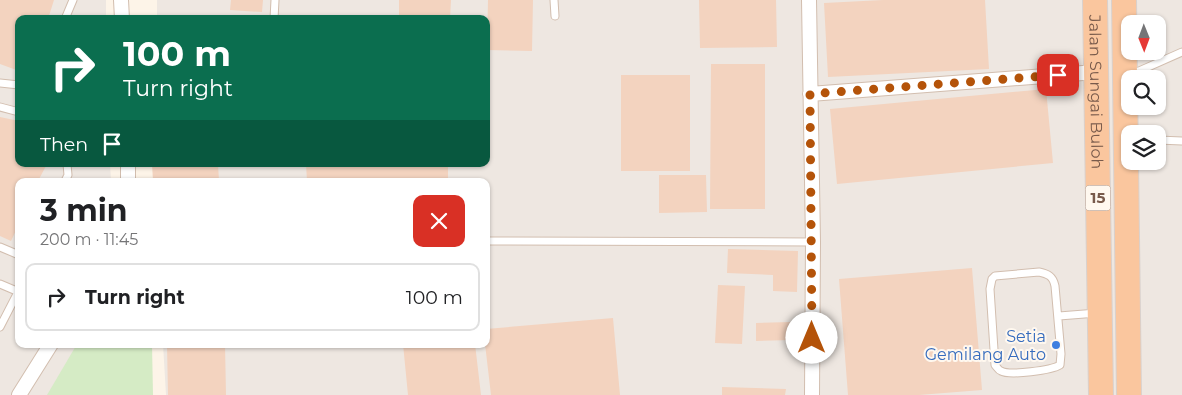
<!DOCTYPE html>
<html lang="en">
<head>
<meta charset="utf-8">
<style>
	body { margin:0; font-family:Montserrat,sans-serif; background:#f2f2f2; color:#202124; height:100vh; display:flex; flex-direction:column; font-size:19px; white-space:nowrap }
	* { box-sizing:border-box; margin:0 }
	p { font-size:16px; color:#757577 }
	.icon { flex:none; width:28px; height:28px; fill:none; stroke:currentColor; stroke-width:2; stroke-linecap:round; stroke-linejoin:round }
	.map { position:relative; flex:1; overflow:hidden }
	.drawer { position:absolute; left:15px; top:178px; width:475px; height:170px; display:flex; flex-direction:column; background:#fff; border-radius:10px; box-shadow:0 1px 4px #0004 }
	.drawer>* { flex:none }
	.top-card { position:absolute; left:15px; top:15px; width:475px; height:152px; border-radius:10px; box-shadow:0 1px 4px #0004; background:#0b6e4f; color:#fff; overflow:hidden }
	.needle { width:32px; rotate:179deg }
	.buttons { position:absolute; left:1121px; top:15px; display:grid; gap:10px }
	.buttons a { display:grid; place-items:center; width:45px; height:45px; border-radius:10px; background:#fff; box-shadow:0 1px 4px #0004; font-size:25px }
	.pin { position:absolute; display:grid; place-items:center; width:42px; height:42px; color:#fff; margin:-21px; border-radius:10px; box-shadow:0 2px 8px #0006 }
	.me { position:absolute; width:55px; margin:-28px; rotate:0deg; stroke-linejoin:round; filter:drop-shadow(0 0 4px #0008) }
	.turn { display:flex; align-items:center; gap:18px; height:105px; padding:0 25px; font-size:22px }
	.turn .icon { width:65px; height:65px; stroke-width:2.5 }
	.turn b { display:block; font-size:35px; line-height:42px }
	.then { display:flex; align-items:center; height:48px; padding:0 25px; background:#0003; gap:10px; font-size:19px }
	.round { display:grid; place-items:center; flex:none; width:52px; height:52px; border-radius:10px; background:#f2f2f2 }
	.head { display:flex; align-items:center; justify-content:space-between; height:85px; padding:0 25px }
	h1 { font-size:30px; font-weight:700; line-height:38px }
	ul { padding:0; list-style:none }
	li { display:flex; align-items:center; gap:15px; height:68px; margin:0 10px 8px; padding:0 15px; border:2px solid #e0e0e0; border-radius:10px }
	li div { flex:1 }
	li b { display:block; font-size:19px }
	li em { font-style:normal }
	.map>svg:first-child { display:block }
</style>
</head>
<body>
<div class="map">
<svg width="1182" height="395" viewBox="0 0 1182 395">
	<rect width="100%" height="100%" fill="#fdf4e8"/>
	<path fill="#eee7e1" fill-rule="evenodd" d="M0,0H106V19H19V164H110L111,181H19V344H146L148,395H0Z
		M157,0H1182V395H166L163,344H486V181H158V164H486V19H157ZM1130,24H1158V51H1130ZM1130,79H1158V106H1130ZM1130,134H1158V161H1130Z"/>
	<path fill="#d5ebc5" d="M77,344H152L153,395H47Z"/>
	<path fill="#f3d3bf" d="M0,0H54L48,19H19V71L0,64Z
		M231,0H263L262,12L230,10Z
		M399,0H451L450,19H399Z
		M488,0H533L532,51L487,50Z
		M699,0H776L777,47L700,48Z
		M883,0H985L989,69L828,77L824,3Z
		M711,64H765V209H710Z
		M621,75H690V171H621Z
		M1046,89L1053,163L837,184L830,109Z
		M0,117L19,121V164H47L38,181H19V224L11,241L0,236Z
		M152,164H218L219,181H153Z
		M306,164H448V181H307Z
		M659,175H706L707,212L659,213Z
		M728,249L798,251L797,292L773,291V275L727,273Z
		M972,268L982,390L919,395H848L839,279Z
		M718,285L745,286L742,344L715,343Z
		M613,318L620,395H491L485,344H486V329Z
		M791,322L792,340L756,341V323Z
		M167,344H225L226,395H168Z
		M403,344H475L481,395H408Z
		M722,387L786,389L785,395H722Z"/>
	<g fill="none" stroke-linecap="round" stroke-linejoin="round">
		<g stroke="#d2beaf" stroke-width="9">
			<path id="service" d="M554,0L555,16
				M65,19L73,0
				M274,19L275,0
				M1130,75L1182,52
				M0,83L19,85
				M0,107L19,112
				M1158,140L1182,141
				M65,181L68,175L67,164
				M486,241L813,242
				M0,247L19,255
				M1039,272C1048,274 1053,276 1055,286L1061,354L1060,365C1052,370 1010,376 1001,371C998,370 997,367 995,365L990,289L992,279L995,276Z
				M0,284L19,292
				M1059,316L1097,313
				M0,327L18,292"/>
		</g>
		<g stroke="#d2beaf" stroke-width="16">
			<path id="minor" d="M121,0L122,19
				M809,0L813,242L812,395
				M810,94L1096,72
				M128,164V181
				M19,395L51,344"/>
		</g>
		<g stroke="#d9d1cd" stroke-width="26">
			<g id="trunk">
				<path id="s1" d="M1095,0L1101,395"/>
				<path d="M1124,0L1129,395"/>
			</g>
		</g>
		<use href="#service" stroke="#fff" stroke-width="7"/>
		<use href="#minor" stroke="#fff" stroke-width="14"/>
		<use href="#trunk" stroke="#fac69e" stroke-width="24"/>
	</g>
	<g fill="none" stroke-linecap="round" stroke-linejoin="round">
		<path stroke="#b45309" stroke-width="9" stroke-dasharray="0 16.2" d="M812,338L810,94L1058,75"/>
	</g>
	<circle fill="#3f7fe0" stroke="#fff8ef" stroke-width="2" cx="1056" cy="345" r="5"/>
	<g text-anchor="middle" stroke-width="4" stroke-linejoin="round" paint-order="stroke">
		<rect fill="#fff8ef" stroke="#a0897c" stroke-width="1" x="1085.5" y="185.5" width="25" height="25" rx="4"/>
		<g font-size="15" font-weight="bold" fill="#785a4b">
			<text x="1098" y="203">15</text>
		</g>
		<g font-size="16" fill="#785a4b" stroke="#fff8ef">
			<text dy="6" stroke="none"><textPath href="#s1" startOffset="92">Jalan Sungai Buloh</textPath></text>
		</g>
		<g font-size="16" fill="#366cbe" stroke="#fff8ef" text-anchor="end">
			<text x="1046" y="342">Setia<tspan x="1046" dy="18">Gemilang Auto</tspan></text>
		</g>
	</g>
</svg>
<div class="buttons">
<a><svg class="needle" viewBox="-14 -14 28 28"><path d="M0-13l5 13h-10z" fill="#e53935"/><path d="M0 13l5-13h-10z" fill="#757577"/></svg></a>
<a><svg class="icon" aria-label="search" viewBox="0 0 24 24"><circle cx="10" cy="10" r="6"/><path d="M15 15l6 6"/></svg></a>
<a><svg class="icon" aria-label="layers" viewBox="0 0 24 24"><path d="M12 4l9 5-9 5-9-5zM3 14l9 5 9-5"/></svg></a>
</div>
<div class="pin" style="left:1058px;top:75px;background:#d93025"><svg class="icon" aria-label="arrive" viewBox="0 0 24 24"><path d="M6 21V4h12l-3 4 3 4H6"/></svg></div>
<svg class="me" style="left:812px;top:338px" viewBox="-20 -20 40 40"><circle r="19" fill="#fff"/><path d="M0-13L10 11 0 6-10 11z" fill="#b45309"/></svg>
<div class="top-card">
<div class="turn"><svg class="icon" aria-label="right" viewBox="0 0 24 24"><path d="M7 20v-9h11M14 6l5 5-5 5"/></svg><div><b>100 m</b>Turn right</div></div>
<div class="then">Then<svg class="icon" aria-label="arrive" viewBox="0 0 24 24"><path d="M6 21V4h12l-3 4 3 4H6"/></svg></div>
</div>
<section class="drawer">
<div class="head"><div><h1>3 min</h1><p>200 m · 11:45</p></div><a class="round" style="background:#d93025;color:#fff"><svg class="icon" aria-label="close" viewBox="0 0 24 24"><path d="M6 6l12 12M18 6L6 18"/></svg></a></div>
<ul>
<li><svg class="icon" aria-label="right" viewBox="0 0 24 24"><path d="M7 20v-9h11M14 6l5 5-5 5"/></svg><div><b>Turn right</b></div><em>100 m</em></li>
</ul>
</section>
</div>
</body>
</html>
